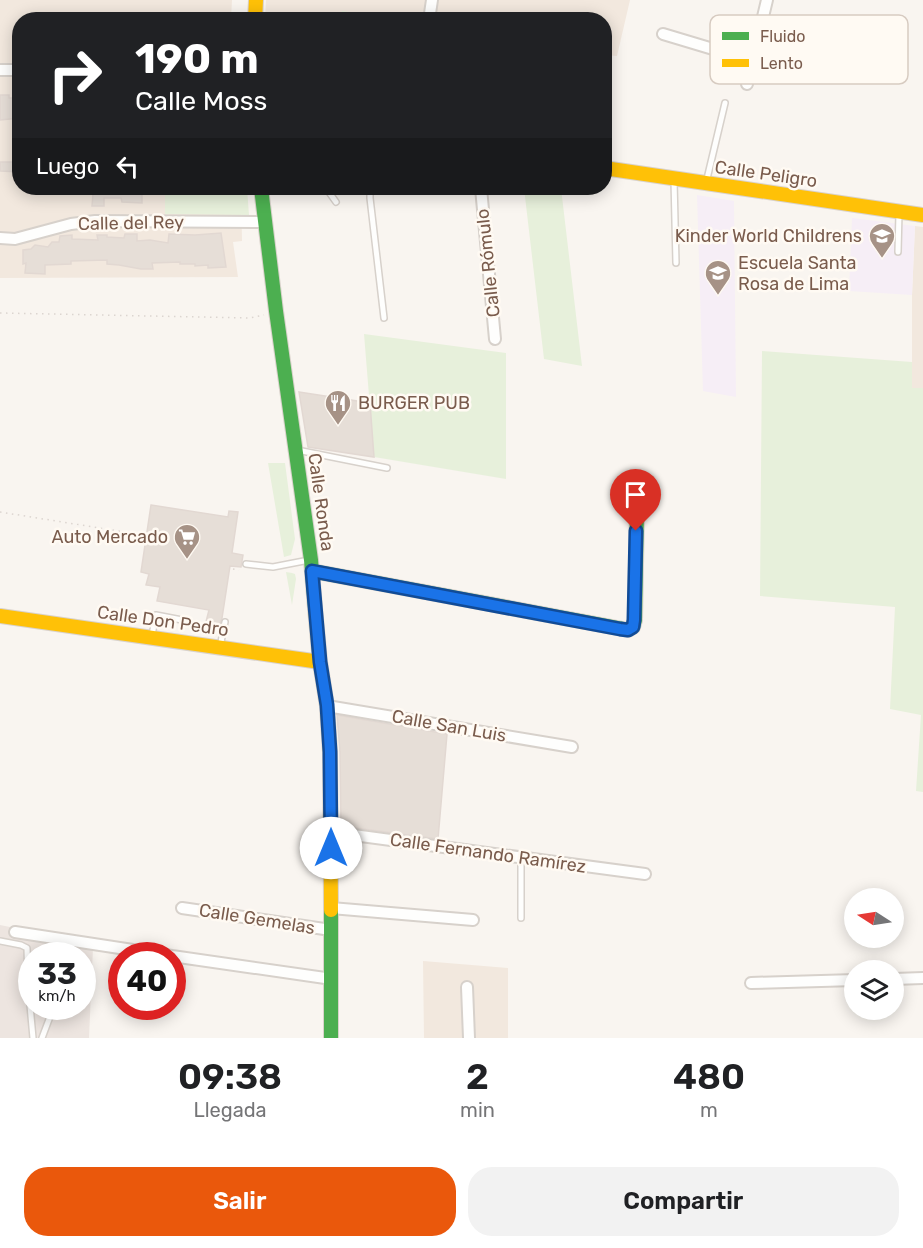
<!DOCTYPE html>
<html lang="es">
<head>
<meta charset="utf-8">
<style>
	body { margin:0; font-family:Rubik,sans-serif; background:#f2f2f2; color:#202124; height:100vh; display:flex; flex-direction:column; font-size:22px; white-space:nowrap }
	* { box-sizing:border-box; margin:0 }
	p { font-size:20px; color:#757577 }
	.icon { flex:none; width:33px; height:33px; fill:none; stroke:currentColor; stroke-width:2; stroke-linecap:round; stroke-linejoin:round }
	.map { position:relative; height:1038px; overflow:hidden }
	.sheet { display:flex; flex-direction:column; background:#fff; flex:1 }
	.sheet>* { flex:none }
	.guide { position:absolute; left:12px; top:12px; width:600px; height:183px; border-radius:24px; box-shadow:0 3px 15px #0003; background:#202124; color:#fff; overflow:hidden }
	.needle { width:39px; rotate:282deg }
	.fabs { position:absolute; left:844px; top:888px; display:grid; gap:12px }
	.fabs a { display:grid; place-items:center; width:60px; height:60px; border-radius:50%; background:#fff; box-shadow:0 3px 15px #0003; font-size:30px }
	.speed { position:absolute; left:18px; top:942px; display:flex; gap:12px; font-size:30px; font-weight:700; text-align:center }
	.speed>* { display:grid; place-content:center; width:78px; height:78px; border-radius:50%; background:#fff; box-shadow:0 3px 15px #0003; line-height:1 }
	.speed small { font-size:15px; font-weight:400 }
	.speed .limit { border:9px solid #d22; background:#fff; color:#111 }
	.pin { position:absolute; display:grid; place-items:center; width:51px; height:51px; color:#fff; margin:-62px -26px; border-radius:50% 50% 50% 0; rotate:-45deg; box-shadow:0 0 6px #0007 }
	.pin .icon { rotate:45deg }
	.me { position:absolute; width:66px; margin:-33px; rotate:0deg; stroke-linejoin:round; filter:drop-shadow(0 0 4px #0008) }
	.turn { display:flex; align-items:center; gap:21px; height:126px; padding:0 24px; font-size:27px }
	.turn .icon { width:78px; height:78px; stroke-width:2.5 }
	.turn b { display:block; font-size:42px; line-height:51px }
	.then { display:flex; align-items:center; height:57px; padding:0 24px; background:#0003; gap:12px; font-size:22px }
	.eta { display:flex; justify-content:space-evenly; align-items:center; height:102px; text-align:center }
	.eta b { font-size:36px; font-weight:600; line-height:42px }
	.button { display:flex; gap:12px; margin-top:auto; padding:12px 24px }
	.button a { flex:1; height:69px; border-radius:24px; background:#ea580c; color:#fff; font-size:24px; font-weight:600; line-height:69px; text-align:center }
	.button a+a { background:#f2f2f2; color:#202124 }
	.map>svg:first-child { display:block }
</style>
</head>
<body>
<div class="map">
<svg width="923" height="1038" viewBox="0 0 923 1038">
	<rect width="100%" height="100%" fill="#f9f5f0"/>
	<path fill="#f2e8de" d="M0,0H232L231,19L20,20V188H241L242,241L233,242L238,277L0,278Z
		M266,0H630L617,56L605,55L604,20H265Z
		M915,226L923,227V388L912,389V295Z
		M423,961L508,968V1038H424Z"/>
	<path fill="#ede5e0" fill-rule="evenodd" d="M0,925L10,927V937L93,948L89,1038H0ZM32,956H82V1006H32Z"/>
	<path fill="#f6eef6" d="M697,195L734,201L736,397L703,391Z
		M852,218L915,226L912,295L849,291Z"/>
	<path fill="#e7f0db" d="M342,11L396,19H341Z
		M165,188H247L249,215L165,214Z
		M524,188H561L582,366L544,359Z
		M364,334L506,353V479L374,457Z
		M762,351L912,362V388H923V792L916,791L921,715L890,709L895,607L760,596Z
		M268,463H285L295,539L291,555L284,557Z
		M286,572L292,573L295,574L296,579L292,605Z"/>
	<path fill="#e6ded7" stroke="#e2d8d2" stroke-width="1.5" d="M0,95H9V98H20V118L0,120Z
		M0,162H20V172L0,171Z
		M99,188H142V203L122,202L121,198H104V206H92L93,194H99Z
		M221,233L226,267L208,268V265L195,266V264H180V262L152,263L153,269H141L119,265L107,264V260L71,261V264L45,265V274L25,273L26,263L23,264V250L31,249L35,245L48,247L52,242H59L60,236L72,235V239L98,240L97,235H107V237L124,238L125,234H137V241L150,240L168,243L169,234L195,235Z
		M299,392L370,403L374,457L308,447Z
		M151,505L228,517L229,511L238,512L232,553L243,555L241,567L230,566L222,618L220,624L206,622L209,610L157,601L160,587L146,585L149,574L141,572Z
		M337,715L447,734L438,839L341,826L340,752Z"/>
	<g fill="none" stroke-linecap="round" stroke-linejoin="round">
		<g stroke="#d7d1cb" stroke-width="8">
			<path id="lane" d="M674,180L676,263
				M706,183L725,103
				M326,188L336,202
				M370,188V198L384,318
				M898,252L899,213
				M297,450L387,468
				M246,564L273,567L309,560
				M152,635L156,615L182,620
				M220,647L225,622
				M521,857V918
				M0,941L21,945L27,948L28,983L33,1038
				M42,1038L54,1006"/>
		</g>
		<g stroke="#d7d1cb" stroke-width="14">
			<path id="street" d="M429,20L432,0
				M663,34L753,61
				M0,70H20
				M747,84L767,0
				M481,188L495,339
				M0,238L15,239L71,224L95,221L265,222
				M327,706L572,747
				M331,832L645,874
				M182,908L331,930
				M331,908L473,920
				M15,932L172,956
				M172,956L332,979
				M894,979L923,978
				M751,983L855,980
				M467,987L469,1038"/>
		</g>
		<g stroke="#d9d2cb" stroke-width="16">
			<path id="fast" d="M261,188L276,311L311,560L315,608
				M312,571L628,630L633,627L635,620L637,509
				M331,910V1038"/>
		</g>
		<g stroke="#d9d2cb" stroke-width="16">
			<path id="slow" d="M255,20L256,0
				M604,168L923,215
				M315,608L320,662L327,706L330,752L331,910
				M0,616L320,662"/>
		</g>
		<path stroke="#dcd5d0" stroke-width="1.5" stroke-dasharray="1.5 4.5" stroke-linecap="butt" d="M0,313L250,318L264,315
			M0,512L137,534
			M233,569L239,570"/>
		<use href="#lane" stroke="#fefefd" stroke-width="5"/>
		<use href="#street" stroke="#fefefd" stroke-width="10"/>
		<use href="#fast" stroke="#4caf50" stroke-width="14"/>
		<use href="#slow" stroke="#ffc107" stroke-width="14"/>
	</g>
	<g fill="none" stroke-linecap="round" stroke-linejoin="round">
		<g stroke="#114b97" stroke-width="15">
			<path id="route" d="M331,848L330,752L327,705L320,662L312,571L620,629L628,630L633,627L634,620L636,531"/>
		</g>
		<use href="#route" stroke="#1a73e8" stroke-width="10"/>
	</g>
	<defs>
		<g id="school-pin" transform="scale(1.35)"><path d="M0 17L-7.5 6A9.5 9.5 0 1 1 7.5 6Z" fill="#a69286" stroke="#fffaf3"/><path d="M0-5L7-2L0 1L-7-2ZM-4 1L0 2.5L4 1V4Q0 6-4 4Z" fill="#fff"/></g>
		<g id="restaurant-pin" transform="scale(1.35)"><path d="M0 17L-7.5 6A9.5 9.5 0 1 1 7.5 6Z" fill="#a69286" stroke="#fffaf3"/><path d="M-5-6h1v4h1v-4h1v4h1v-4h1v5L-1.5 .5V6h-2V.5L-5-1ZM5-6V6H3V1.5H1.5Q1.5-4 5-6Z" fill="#fff"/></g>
		<g id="supermarket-pin" transform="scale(1.35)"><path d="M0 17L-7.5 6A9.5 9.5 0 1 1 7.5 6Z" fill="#a69286" stroke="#fffaf3"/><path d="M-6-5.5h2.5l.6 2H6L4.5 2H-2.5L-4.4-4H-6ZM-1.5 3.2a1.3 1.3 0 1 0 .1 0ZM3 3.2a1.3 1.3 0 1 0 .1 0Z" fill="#fff"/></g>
	</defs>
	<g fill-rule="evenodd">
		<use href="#school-pin" x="882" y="236"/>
		<use href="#school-pin" x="718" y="273"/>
		<use href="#restaurant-pin" x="338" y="403"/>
		<use href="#supermarket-pin" x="187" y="537"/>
	</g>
	<g text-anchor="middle" stroke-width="5" stroke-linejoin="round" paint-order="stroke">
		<g font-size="18" fill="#7a5c4d" stroke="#fffaf3">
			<text transform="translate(766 174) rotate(8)" y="6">Calle Peligro</text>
			<text transform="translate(131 223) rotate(-1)" y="6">Calle del Rey</text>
			<text transform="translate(488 263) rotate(-96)" y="6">Calle Rómulo</text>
			<text transform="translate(321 502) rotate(82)" y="6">Calle Ronda</text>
			<text transform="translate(163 621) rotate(8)" y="6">Calle Don Pedro</text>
			<text transform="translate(449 726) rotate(10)" y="6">Calle San Luis</text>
			<text transform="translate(488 853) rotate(8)" y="6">Calle Fernando Ramírez</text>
			<text transform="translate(257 919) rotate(9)" y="6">Calle Gemelas</text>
		</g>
		<g font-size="18" fill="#7a5c4d" stroke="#fffaf3" text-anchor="end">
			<text x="862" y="242">Kinder World Childrens</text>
			<text x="738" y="269" text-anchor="start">Escuela Santa<tspan x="738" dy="21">Rosa de Lima</tspan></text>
			<text x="358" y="409" text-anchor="start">BURGER PUB</text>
			<text x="168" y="543">Auto Mercado</text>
		</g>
	</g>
	<rect x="710" y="15" width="198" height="69" rx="9" fill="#fffaf3" stroke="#d7cbc1" stroke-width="1.5"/>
	<rect x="722" y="32" width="27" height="8" fill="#4caf50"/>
	<rect x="722" y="59" width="27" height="8" fill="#ffc107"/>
	<g font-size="16" fill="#7a5c4d">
		<text x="760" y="42">Fluido</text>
		<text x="760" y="69">Lento</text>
	</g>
</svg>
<div class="fabs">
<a><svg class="needle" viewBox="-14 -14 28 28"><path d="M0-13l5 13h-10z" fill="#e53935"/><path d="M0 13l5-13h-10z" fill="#757577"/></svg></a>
<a><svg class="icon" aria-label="layers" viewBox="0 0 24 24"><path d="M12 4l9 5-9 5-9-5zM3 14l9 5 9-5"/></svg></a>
</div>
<div class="speed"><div>33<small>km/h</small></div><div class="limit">40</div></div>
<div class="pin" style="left:636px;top:531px;background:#d93025"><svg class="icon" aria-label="arrive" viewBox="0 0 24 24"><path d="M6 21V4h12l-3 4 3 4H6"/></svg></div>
<svg class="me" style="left:331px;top:848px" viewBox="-20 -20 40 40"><circle r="19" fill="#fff"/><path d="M0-13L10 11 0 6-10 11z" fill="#1a73e8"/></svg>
<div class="guide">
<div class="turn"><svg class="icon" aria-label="right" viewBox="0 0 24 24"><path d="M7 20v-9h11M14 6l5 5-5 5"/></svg><div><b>190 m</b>Calle Moss</div></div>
<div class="then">Luego<svg class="icon" aria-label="left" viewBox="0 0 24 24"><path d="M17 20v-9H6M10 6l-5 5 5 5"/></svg></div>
</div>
</div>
<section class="sheet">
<div class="eta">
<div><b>09:38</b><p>Llegada</p></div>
<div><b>2</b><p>min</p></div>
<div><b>480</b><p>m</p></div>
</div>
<div class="button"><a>Salir</a><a>Compartir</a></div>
</section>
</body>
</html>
